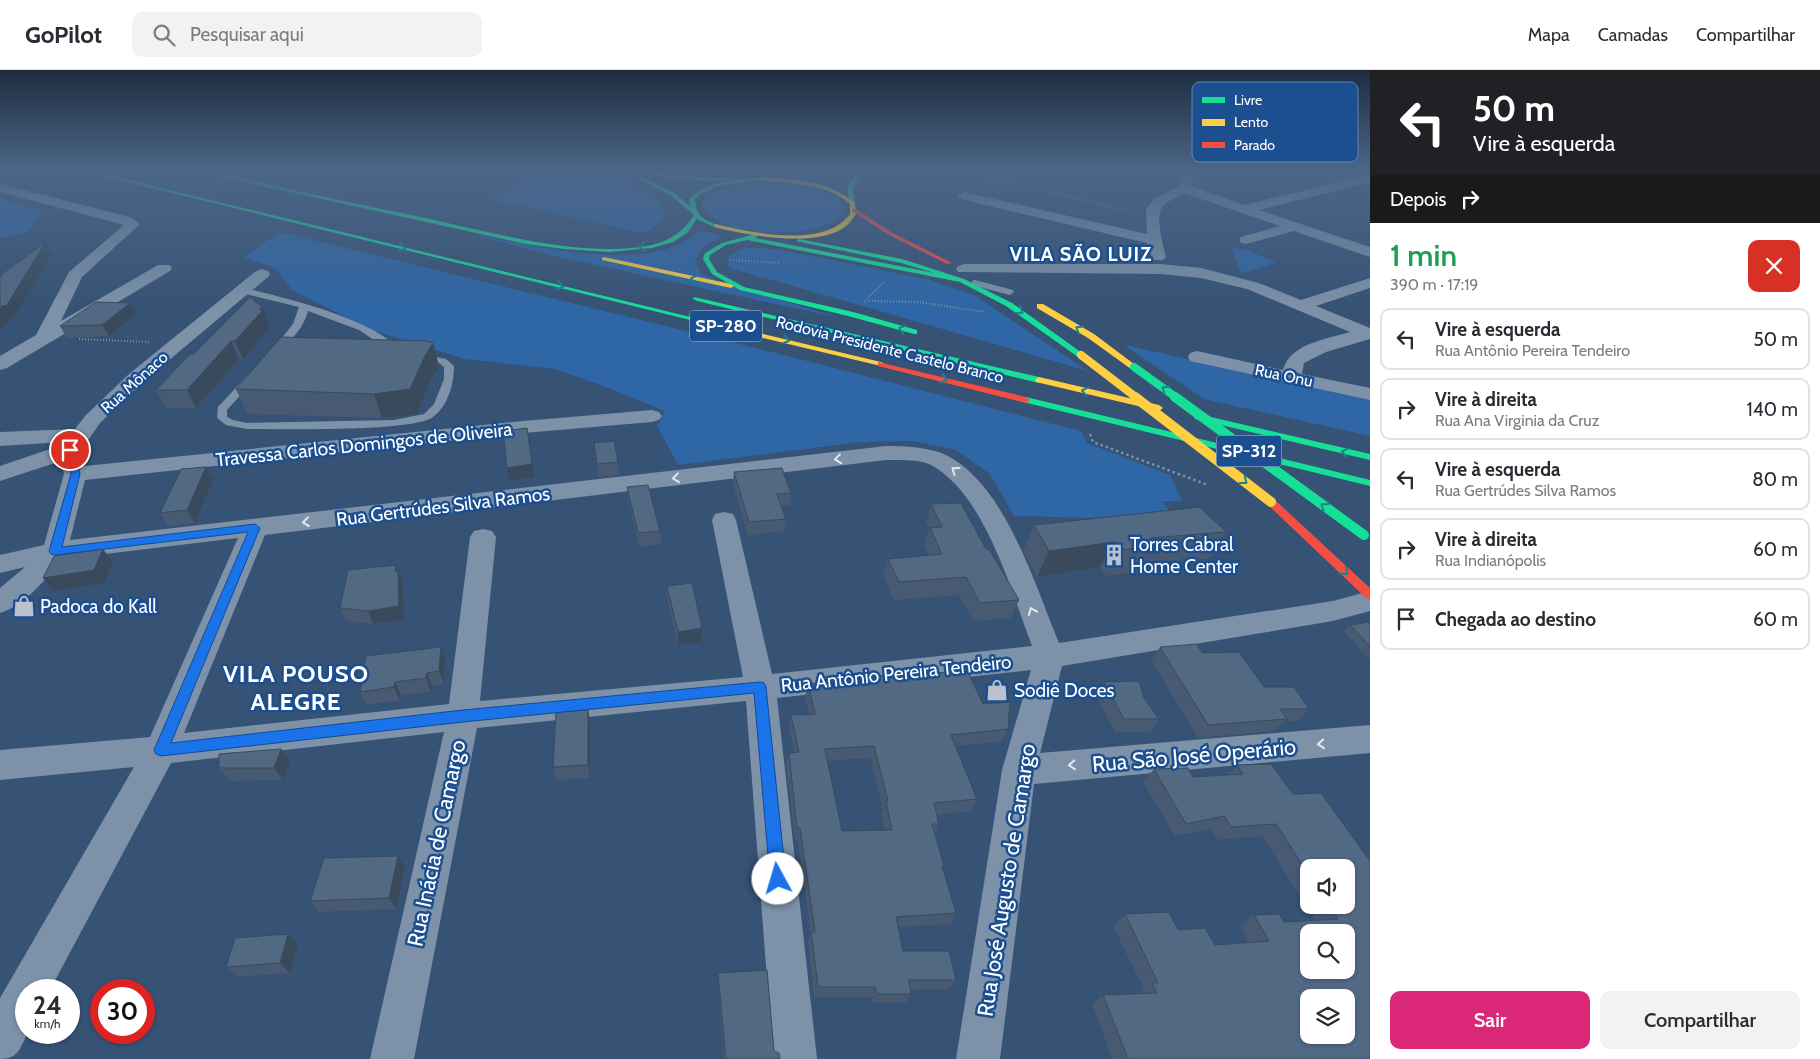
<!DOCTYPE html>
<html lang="pt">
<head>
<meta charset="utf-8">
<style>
	body { margin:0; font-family:Cabin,sans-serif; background:#f2f2f3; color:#2b2b33; height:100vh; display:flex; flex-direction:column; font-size:19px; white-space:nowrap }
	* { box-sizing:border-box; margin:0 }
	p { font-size:16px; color:#7c7c81 }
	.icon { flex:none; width:28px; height:28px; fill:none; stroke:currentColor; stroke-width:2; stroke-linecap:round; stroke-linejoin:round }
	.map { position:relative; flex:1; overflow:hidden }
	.side { display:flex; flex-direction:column; background:#fff; width:450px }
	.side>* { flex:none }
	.top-card { background:#202124; color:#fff; overflow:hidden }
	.controls { position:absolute; left:1300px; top:789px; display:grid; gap:10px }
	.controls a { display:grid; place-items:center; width:55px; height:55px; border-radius:10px; background:#fff; box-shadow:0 1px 4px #0004; font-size:25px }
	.speed { position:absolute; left:15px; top:909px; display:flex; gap:10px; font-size:25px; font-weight:700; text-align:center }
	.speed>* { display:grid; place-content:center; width:65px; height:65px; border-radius:50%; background:#fff; box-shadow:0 1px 4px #0004; line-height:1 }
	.speed small { font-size:12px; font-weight:400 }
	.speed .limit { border:8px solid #d22; background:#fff; color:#111 }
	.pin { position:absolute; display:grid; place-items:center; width:42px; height:42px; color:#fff; margin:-21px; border:2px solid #fff; border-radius:50%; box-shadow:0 1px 5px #0007 }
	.me { position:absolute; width:55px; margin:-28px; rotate:354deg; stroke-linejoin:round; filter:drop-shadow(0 0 4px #0008) }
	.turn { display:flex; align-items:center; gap:18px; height:105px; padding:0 20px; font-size:22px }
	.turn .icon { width:65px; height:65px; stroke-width:2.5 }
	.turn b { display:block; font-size:35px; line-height:42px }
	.then { display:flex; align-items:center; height:48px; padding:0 20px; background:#0003; gap:10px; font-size:19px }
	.round { display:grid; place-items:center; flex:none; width:52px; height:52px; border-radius:10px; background:#f2f2f3 }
	.head { display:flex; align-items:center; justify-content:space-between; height:85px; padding:0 20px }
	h1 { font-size:30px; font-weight:600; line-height:38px; color:#1e9e55 }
	.action { display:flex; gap:10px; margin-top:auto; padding:10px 20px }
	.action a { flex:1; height:58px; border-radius:10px; background:#db2777; color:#fff; font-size:20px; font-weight:600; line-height:58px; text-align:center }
	.action a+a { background:#f2f2f3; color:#2b2b33 }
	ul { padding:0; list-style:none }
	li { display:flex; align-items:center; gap:15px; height:62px; margin:0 10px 8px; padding:0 10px; border:2px solid #e1e1e2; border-radius:10px }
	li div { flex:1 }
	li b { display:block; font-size:19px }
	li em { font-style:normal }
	header { display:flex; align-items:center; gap:30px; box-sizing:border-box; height:70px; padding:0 25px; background:#fff; border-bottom:1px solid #e1e1e2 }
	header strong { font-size:24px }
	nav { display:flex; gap:28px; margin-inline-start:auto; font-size:18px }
	.search { width:350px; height:45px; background:#f2f2f3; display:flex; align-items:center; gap:12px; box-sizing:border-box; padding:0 18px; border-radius:10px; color:#7c7c81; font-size:19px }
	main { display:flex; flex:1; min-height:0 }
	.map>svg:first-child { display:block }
</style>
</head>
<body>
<header>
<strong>GoPilot</strong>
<div class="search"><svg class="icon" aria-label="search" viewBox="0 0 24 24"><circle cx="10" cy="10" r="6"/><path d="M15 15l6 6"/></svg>Pesquisar aqui</div>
<nav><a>Mapa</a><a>Camadas</a><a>Compartilhar</a></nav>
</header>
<main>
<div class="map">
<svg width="1370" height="989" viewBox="0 0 1370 989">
	<rect width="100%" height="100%" fill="#365274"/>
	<path fill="#2f66a5" d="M547,100C563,100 583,97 598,100C612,103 665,128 664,144C663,155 650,159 642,163L490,129Z
		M761,113C776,113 845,116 842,140C841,149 830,153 822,156C794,166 736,165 711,147C677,122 749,113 761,113Z
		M0,129L42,141L27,163L0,168Z
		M699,160L723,167C710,173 698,177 695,191L701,203L721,212L840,248L550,185L470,164C528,173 654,209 699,160Z
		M280,162L776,283L1081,361L1087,373L1170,405L1182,431H1162L1176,450L1014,446L989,403L954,379L911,371L860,372L678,395L657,356L665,341L606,317L555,299L464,289L369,259L292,220L275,198L243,187Z
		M745,178L776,179L930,210L976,226L1088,301L727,197L729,185Z
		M1232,178L1246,180L1277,192L1241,204Z
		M1124,275L1370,329V366L1204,329Z"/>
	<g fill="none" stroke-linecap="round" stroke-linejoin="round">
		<path stroke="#7d92a8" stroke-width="2" stroke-dasharray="1 2" stroke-linecap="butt" d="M959,100L1134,142
			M1291,100L1312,106
			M730,190L781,193
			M869,231L918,232L985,242
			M864,232L884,212
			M79,269L150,272"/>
		<path stroke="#7d92a8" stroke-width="2.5" stroke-dasharray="2.5 3" stroke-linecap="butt" d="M1090,364L1093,372L1208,415"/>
		<path fill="#7d92a8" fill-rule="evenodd" d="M975,210L1013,220L1014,222L1010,225L972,215V211Z
			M241,217C284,228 370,247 400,280L395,283L392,282L359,260L308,241C304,258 290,271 278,284H272V280L293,254L299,237L238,222V218Z
			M420,284L446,289L454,296C454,314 448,336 433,347C414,362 279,359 247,359L226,355L217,348L218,337L246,307L250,306L255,309L227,340V347L233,350L247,353L394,350L424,344L434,334L444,309V297L439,293L417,289L415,287Z"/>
		<path fill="#7d92a8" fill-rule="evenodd" d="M1191,100H1205L1193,109L1190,116L1245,135L1370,104V112L1259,140L1370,177V187L1294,161L1246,174L1241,173L1239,170L1241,167L1280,156L1184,123C1178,127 1164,132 1161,139C1156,148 1163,176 1166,187L1163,190H1153L1147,173L964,130L957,126L964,122L1147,164L1146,140L1153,130L1178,116L1184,104Z
			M0,114L130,147L140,154L82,207L61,251L158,195H170L172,198L170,201L7,298L0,300V286L36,265L69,202L124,155L0,122Z
			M964,194H1161L1201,198L1259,213L1301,230L1370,208V218L1316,236L1370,258V269L1326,282L1304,293L1302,304L1370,318V330L1190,291L1188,287L1190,283L1197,281L1283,300C1290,273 1328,269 1350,262L1247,219L1201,208L1161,204L958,202L956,199L958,196Z
			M262,199L268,201L270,204L268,207L143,312L100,353L80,382L85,396L512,352L652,340L659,342L662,346L659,350L652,352L512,364L85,410L70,470L886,376C905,376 929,377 946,385C1005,414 1035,515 1059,573L1333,531L1370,521V541L1333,551L1062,596L1040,683L1370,655V683L1034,714L1000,989H956L1002,700L1031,600L777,628L817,989H773L746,631L477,658L414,989H370L444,662L171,693L50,920H26V962H28C20,978 19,989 0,989V928L134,697L0,710V680L150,667L238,468L63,489C45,509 26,535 0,543V518L25,497L0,503V485L44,475L64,404L61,391L0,411V396L62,375L64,372L0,376V362L75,359L86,345L129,304L256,201ZM886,390C900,390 919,389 931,395C985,424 1011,521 1032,576L772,604L736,450L733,444L724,442L715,444L712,450L743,607L480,631L496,467L492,461L483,459L474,461L470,467L449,634L184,663L265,465Z"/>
		<path fill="#16e098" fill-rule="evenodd" d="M79,100H88L723,255L719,257Z
			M190,100H200C277,116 353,133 430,149C494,163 587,189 652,175C671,170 683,162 694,145L669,124L640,110V108H644L673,122L690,136L689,129C700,118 712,114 727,111L683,110L627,100H640L683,106L745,109L762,107L765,109L717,116L701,124L695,129C696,147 703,149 718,155V157H714L697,149L687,163L673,172L652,178L609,182L564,179L526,174Z
			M862,100H868L860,106L853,117L855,134L850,135L847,117L856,104Z
			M755,164L758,166L755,168L935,203L901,193L796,171L799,169L902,189L964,209L1012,233L1085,285L1078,287L1006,236L960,212L747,170L726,175L710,185L709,189L717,202L744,217L853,242L917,260V264H914L848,246L740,220L712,204L703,189L705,183L722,173Z
			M694,227L1039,307L1043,310L1039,313L697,231L693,229Z
			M1026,327L1370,410V416L1023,332V328Z
			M1198,344L1370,384V390L1195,349L1194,347Z"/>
		<path fill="#ffcf43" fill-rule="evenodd" d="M762,107C795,109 828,110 855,133L856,144C853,148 850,153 846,156C818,179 747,165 714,157V155L716,154C752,163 825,179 850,144V134C823,111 793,115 760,110Z
			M604,187L731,214L734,216L731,218L602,190V188Z
			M1037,234H1043L1094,264L1138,297L1131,299L1088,268L1037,238Z
			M716,253L881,292L885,294L881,296L716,257Z
			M1039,307L1159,335L1163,338L1159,341L1036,312L1035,310Z"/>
		<path fill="#f24e42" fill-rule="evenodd" d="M852,139H856L891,162L952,193L947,194L887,164L852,141Z
			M878,292L1026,327L1030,330L1026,333L878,296Z
			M1271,429L1275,430L1370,518V529L1366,528L1267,434L1266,432L1267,430Z"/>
		<path stroke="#16e098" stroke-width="8" d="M1134,297L1177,328"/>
		<path stroke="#16e098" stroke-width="10" d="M1175,327L1364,465"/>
		<path stroke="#ffcf43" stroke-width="8" d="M1081,285L1137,328"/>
		<path stroke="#ffcf43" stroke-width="10" d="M1135,327L1271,432"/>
	</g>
	<path fill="#475a72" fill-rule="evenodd" d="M750,100H770L757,102Z
		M262,237L270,257L243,289H239L196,338H166L156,320L194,284Z
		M136,244L109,266L67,268L60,256Z
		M433,273L439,297L431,309L417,344L382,348L247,344L236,319Z
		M594,373L618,392L619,405L598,407Z
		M206,397L213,410L195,453L168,456L160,443Z
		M734,402L791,423L790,435L781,436L786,449L785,461L748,465L733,414Z
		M627,417L660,461L661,474L639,477L628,430Z
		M931,434L986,479L1019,530L1011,548L973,551L959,525L894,530L883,506L888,489L929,485L924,476L929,459L926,452Z
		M1034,455L1226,462L1209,488L1148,493L1143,501L1106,506L1100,497L1037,507L1023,481Z
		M396,495L403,514L404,549L373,554L346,551L340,538Z
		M667,516L702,558L701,572L678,575L667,529Z
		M1370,552V590L1344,562L1350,555Z
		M1160,577L1202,583L1264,617L1309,639L1297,651H1285L1275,661L1198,668L1151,590Z
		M445,590L444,614L432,616L431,622L401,625L400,630L366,635L360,622Z
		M926,604L983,634L1008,659L1001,672L955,676L977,729L971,741L937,745L939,754L935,764L944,796L942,799L956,843L950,854L898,857L903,881L956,910L949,919L910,920L911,924L905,933H872L870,927H814L808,872L811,864L798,770H795L786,695L789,683L794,682L789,658L791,645L809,644L805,627L808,614ZM870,688L883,740L881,743L885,760L842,761L827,691Z
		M1104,612L1144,628L1159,649L1150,662H1115L1096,625Z
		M588,640L590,653V708L556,710L553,697Z
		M281,679L290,692L283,710L230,711L219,698Z
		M1271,694L1293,724L1321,723L1370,791V989H1112L1092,934L1103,925L1140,924L1144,920L1113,856L1125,844L1169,842L1178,860L1205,858L1215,875L1248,872L1240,856L1254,845L1279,844L1284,852L1315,850L1262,766L1218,770L1211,759L1175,766L1143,712L1154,699L1188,698L1193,707L1228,705L1237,695ZM1309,798H1346V835H1309ZM1309,862H1346V900H1309ZM1309,928H1346V965H1309Z
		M405,797L396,839L319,842L310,831Z
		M288,864L298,875L290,903L238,907L226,897Z
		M718,903L774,981L780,989H724L718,913Z"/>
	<path fill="#394a5c" d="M757,100H770L757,102Z
		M45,173L52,184L14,247L10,248L4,257L0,258V240Z
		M130,233L136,244L109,266L102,255Z
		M262,237L270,257L243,289L235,271Z
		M231,271L239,289L196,338L187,320Z
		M433,273L439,297L431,309L417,344L382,348L374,324L425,286Z
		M527,358L534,407L509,411L507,398Z
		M206,397L213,410L195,453L187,440Z
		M1114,472L1100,497L1037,507L1049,481Z
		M103,479L113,492L104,513L54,521L43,508Z
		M396,495L403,514L404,549L373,554L368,541Z
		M702,558L701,572L678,575V562Z
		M441,577L445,590L444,614L439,601Z
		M427,603L432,616L431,622L426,608Z
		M395,612L401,625L400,630L394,617Z
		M588,640L590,653V708L588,695Z
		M281,679L290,692L283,710L274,698Z
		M398,786L405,797L396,839L389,828Z
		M288,864L298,875L290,903L280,893Z"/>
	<path fill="#526984" stroke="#394a5c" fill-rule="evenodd" d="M45,173L7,235L2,236L0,240V207L3,203Z
		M250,227L262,237L259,240H263L235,271H231L187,320H156L190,284H194Z
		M96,232L130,233L102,255L60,256Z
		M281,267L427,271L433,273L425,286L410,319L374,324L236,319Z
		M527,358L532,394L507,398L503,361Z
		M614,371L618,392L597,394L594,373Z
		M206,397L187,440L160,443L181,399Z
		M782,398L791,423L777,424L786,449L749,452L734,402Z
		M648,415L660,461L638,463L627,417Z
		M961,433L986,479H989L1019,530L980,533L966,507L899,512L888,489L942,484L930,458L942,457L931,434Z
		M1200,437L1226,462L1150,468L1159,475L1120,480L1114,472L1049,481L1034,455Z
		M103,479L94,500L43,508L54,486Z
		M396,495L395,501H398L399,536L368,541L340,538L348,500Z
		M692,513L702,558L678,562L667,516Z
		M1370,552V576L1350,555Z
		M1197,574L1202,583L1239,582L1264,617H1294L1309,639H1280L1287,649L1208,655L1160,577Z
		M441,577L439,601L427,603L426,608L395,612L394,617L360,622L366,586Z
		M967,600L983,634L1010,632L1008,659L951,665L977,729L934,733L939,754H932L944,796H942L956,843L896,847L903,881H949L956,910H909L911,924H877L875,917H818L811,862H815L800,758H797L789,683L799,682L791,645L815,644L808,614L924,601L926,604ZM874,676L888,731H886L892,760L842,761L825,679Z
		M1139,611L1144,628L1159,649H1124L1104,612Z
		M588,640V695L553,697L556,642Z
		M281,679L274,698H219V684Z
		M1271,694L1293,724L1321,723L1370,791V989H1128L1103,925L1157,923L1152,913H1158L1125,844L1169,842L1178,860L1205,858L1215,875L1269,871L1254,845L1279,844L1284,852L1338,849L1329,835H1346V798H1309V805L1276,754L1231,757L1224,746L1186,754L1154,699L1188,698L1193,707L1243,704L1237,695ZM1309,862H1346V900H1309ZM1309,928H1346V965H1309Z
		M398,786L389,828L310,831L324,788Z
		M288,864L280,893L226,897L235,868Z
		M767,900L774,981L779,983L780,989H726L718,903Z"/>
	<defs><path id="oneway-chevron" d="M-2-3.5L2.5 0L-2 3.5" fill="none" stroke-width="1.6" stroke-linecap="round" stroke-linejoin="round" transform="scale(1.25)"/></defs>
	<g stroke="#198292">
		<use href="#oneway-chevron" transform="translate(642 177) rotate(172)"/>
		<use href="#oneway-chevron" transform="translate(402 178) rotate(14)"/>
		<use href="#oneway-chevron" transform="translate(694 209) rotate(-168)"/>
		<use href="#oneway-chevron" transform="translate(560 216) rotate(14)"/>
		<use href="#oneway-chevron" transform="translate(1020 241) rotate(33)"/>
		<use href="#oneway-chevron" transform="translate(902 259) rotate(-164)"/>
		<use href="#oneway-chevron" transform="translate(1079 259) rotate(-148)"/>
		<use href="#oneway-chevron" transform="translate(786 270) rotate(14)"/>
		<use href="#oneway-chevron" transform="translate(944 309) rotate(14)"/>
		<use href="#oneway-chevron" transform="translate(1165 319) rotate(-144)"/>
		<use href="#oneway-chevron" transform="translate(1085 321) rotate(-167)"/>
		<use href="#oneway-chevron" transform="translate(1345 382) rotate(-167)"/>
		<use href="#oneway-chevron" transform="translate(1244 411) rotate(38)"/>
		<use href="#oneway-chevron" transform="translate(1324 436) rotate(-144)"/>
		<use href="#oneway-chevron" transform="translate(1345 502) rotate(43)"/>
	</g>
	<g stroke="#e5e9ee">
		<use href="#oneway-chevron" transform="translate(838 389) rotate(173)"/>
		<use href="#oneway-chevron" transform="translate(955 400) rotate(-144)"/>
		<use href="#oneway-chevron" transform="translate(676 408) rotate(173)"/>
		<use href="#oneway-chevron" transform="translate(306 452) rotate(173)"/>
		<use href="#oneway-chevron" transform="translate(1032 541) rotate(-112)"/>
		<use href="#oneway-chevron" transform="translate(1321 674) rotate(175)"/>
		<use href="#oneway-chevron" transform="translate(1072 695) rotate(175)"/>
	</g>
	<linearGradient id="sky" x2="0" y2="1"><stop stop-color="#1e2d40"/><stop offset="0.42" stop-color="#4c6688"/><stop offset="1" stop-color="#4c6688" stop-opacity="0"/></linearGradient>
	<rect width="1370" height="238" fill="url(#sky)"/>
	<path fill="#1a73e8" stroke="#114b97" d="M70,377L74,380L80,404L62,477L255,454L260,458L171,673L463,640L760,612L764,613L766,617L786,809L784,815L778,817L772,815L770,809L754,623L463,652L161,686L156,684L154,680L248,462L55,485L51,484L49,481L71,404L65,380Z"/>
	<defs>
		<g id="building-bare" transform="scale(1.725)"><path d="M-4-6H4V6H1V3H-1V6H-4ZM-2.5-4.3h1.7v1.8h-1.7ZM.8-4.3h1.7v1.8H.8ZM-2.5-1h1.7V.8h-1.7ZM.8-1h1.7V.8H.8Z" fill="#b9c2ce" stroke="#1b4f8f" stroke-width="2.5" paint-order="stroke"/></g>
		<g id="shop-bare" transform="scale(1.725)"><path d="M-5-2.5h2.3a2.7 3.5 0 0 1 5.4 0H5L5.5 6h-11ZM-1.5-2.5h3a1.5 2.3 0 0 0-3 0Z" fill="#b9c2ce" stroke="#1b4f8f" stroke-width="2.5" paint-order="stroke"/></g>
	</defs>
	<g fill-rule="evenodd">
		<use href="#building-bare" x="1114" y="485"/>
		<use href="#shop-bare" x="24" y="536"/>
		<use href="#shop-bare" x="997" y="620"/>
	</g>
	<g text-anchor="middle" stroke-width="5" stroke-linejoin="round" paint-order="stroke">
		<g font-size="16" fill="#fff" stroke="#1b4f8f">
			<text transform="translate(890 279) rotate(14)" y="6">Rodovia Presidente Castelo Branco</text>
			<text transform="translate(1284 305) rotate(12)" y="6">Rua Onu</text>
			<text transform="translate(134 312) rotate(-42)" y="6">Rua Mônaco</text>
		</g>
		<g fill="#1b4f8f" stroke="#bbcadd" stroke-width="1">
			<rect x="690" y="240.5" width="72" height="31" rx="4"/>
			<rect x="1216.5" y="365.5" width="65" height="31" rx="4"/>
		</g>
		<g font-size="18" font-weight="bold" fill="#fff">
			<text x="726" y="262">SP-280</text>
			<text x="1249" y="387">SP-312</text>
		</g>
		<g font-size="19" fill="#fff" stroke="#1b4f8f">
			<text transform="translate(364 374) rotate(-6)" y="7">Travessa Carlos Domingos de Oliveira</text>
			<text transform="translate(443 436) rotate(-7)" y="7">Rua Gertrúdes Silva Ramos</text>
			<text transform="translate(896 603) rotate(-6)" y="7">Rua Antônio Pereira Tendeiro</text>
		</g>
		<g font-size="19" fill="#fff" stroke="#1b4f8f" text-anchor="start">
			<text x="1130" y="481">Torres Cabral<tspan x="1130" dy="22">Home Center</tspan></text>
			<text x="40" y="543">Padoca do Kall</text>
			<text x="1014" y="627">Sodiê Doces</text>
		</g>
		<g font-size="20" font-weight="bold" letter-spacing="1" fill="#fff" stroke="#1b4f8f">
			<text x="1081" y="191">VILA SÃO LUIZ</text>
		</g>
		<g font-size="22" fill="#fff" stroke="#1b4f8f">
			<text transform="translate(1194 685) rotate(-5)" y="8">Rua São José Operário</text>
			<text transform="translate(436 773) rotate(-78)" y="8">Rua Inácia de Camargo</text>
			<text transform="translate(1006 810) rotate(-81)" y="8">Rua José Augusto de Camargo</text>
		</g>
		<g font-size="24" font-weight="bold" letter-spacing="1" fill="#fff" stroke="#1b4f8f">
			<text x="296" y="612">VILA POUSO<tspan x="296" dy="28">ALEGRE</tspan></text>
		</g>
	</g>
	<rect x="1192" y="12" width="166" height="80" rx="8" fill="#1b4f8f" stroke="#5f84b1" stroke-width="1"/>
	<rect x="1202" y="27" width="23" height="6" fill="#16e098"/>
	<rect x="1202" y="49" width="23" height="7" fill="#ffcf43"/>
	<rect x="1202" y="72" width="23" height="6" fill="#f24e42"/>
	<g font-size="14" fill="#fff">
		<text x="1234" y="35">Livre</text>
		<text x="1234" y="57">Lento</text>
		<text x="1234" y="80">Parado</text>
	</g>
</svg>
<div class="controls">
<a><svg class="icon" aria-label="sound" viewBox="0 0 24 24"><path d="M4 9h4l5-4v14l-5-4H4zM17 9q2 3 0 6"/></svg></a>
<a><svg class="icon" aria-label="search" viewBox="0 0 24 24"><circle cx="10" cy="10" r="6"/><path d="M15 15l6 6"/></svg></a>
<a><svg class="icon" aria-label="layers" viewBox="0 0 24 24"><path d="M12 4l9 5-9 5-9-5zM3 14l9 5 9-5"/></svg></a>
</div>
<div class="speed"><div>24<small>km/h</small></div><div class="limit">30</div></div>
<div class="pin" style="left:70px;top:380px;background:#d93025"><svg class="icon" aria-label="arrive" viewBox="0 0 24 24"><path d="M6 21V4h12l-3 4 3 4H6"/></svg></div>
<svg class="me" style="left:778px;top:809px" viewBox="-20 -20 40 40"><circle r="19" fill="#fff"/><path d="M0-13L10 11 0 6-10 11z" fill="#1a73e8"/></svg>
</div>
<section class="side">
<div class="top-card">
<div class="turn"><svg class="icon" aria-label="left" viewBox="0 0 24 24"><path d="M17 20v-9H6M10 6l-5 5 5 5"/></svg><div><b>50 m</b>Vire à esquerda</div></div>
<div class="then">Depois<svg class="icon" aria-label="right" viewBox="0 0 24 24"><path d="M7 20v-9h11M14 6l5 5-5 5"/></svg></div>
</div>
<div class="head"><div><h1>1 min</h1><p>390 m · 17:19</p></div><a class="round" style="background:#d93025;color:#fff"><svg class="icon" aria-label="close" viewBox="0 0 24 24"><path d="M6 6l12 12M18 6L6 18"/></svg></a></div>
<ul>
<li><svg class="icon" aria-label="left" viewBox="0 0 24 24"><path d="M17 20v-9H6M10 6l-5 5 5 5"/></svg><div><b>Vire à esquerda</b><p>Rua Antônio Pereira Tendeiro</p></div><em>50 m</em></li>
<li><svg class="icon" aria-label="right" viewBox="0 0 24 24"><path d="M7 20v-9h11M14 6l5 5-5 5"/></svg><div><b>Vire à direita</b><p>Rua Ana Virginia da Cruz</p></div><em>140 m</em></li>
<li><svg class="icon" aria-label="left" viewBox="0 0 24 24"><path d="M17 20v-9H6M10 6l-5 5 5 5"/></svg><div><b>Vire à esquerda</b><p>Rua Gertrúdes Silva Ramos</p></div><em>80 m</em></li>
<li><svg class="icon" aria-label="right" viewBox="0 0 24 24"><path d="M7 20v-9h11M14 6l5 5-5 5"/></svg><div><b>Vire à direita</b><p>Rua Indianópolis</p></div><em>60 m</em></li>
<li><svg class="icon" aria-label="arrive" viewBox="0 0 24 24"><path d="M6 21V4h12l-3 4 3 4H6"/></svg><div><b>Chegada ao destino</b></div><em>60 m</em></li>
</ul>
<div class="action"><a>Sair</a><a>Compartilhar</a></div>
</section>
</main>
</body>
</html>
